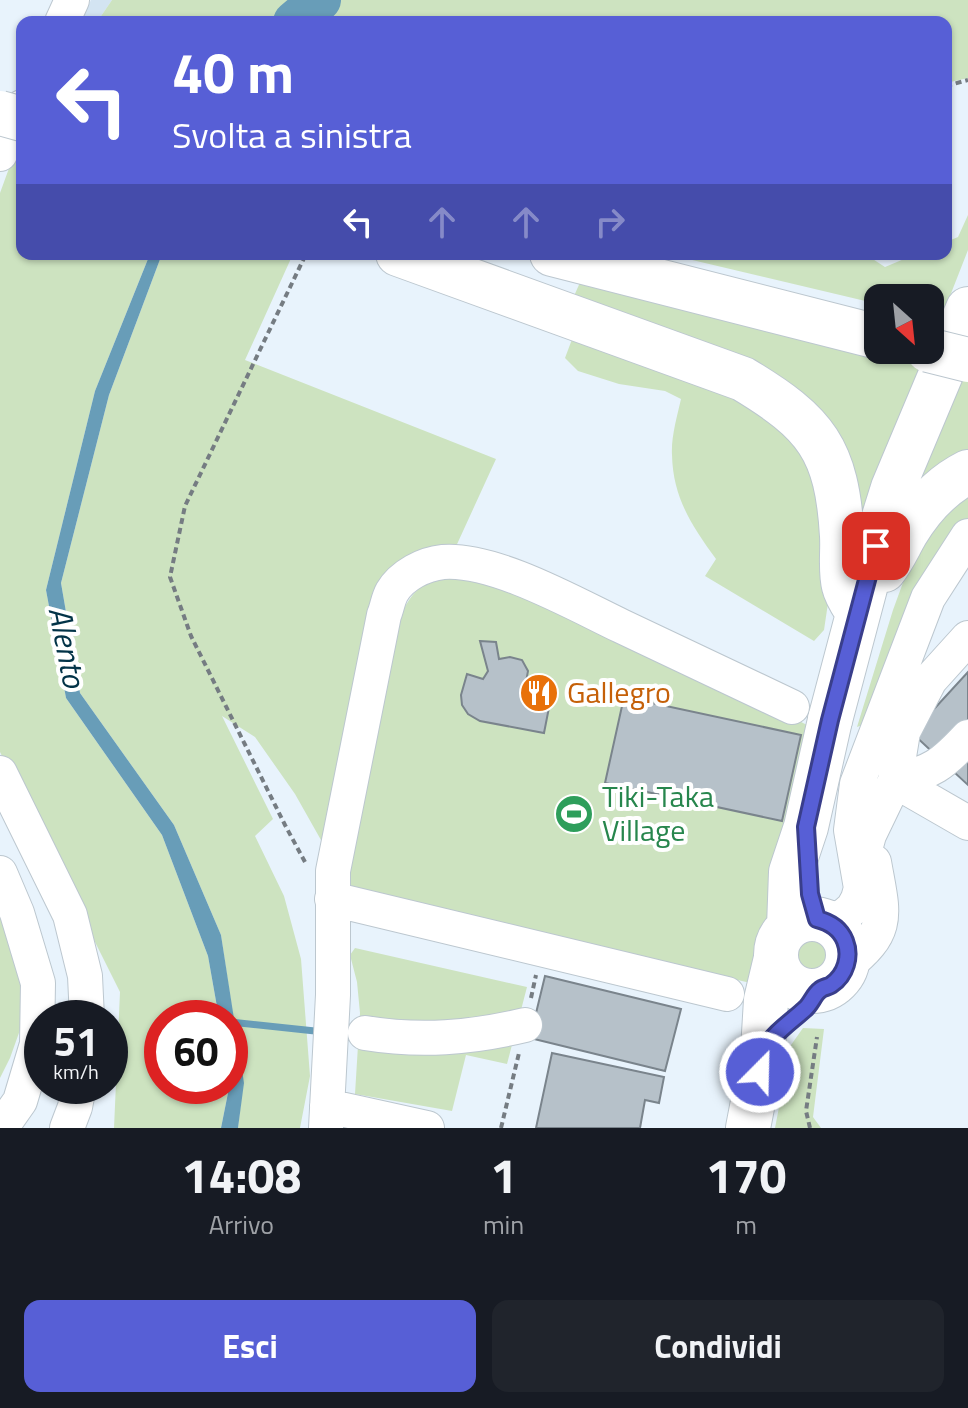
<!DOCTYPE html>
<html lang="it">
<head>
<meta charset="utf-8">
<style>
	body { margin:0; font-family:"Titillium Web",sans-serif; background:#20242c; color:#f1f3f6; height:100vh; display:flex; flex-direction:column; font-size:30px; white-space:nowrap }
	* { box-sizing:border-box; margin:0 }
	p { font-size:26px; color:#9ea1a6 }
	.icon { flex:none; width:44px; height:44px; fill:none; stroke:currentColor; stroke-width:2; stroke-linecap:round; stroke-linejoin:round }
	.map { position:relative; height:1128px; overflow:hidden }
	.panel { display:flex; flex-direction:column; background:#171b24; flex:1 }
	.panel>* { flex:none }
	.guide { position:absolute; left:16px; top:16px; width:936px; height:244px; border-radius:16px; box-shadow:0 2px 6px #0004; background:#575fd6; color:#fff; overflow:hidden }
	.needle { width:52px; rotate:153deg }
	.buttons { position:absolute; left:864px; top:284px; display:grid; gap:16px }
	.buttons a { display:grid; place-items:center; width:80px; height:80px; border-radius:16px; background:#171b24; box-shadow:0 2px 6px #0004; font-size:40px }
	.speed { position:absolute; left:24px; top:1000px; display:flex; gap:16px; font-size:40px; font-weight:700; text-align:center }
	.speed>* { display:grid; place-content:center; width:104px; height:104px; border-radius:50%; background:#171b24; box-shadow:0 2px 6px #0004; line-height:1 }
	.speed small { font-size:20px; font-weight:400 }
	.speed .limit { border:12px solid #d22; background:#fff; color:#111 }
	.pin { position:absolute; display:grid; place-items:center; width:68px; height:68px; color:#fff; margin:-34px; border-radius:16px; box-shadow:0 4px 12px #0006 }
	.me { position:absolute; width:88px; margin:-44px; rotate:23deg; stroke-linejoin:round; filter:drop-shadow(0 0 6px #0008) }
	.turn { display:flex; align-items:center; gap:28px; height:168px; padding:0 24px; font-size:36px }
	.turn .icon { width:104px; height:104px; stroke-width:2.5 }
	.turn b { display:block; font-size:56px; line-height:68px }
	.lanes { display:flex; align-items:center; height:76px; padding:0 24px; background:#0003; justify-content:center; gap:40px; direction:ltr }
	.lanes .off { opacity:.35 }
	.eta { display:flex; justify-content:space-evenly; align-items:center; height:136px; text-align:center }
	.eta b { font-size:48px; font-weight:700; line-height:56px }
	.action { display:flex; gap:16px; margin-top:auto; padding:16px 24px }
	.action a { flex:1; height:92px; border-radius:16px; background:#575fd6; color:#fff; font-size:32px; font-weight:700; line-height:92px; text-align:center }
	.action a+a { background:#20242c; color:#f1f3f6 }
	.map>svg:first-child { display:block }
</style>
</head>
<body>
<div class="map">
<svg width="968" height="1128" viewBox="0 0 968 1128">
	<rect width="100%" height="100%" fill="#e8f3fc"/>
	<path fill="#d3e4f2" d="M91,0H112L97,22H81Z"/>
	<path fill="#cde3c0" d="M112,0H318L293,22H97Z
		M321,0H968V78L946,83V22H295Z
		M16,149L22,150V254H150L95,391L46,590L66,698L162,835L208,956L219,1018H162V1086H228V1093L221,1128H114L120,992L0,752V193Z
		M968,215V250L941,319L930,316V298H878V304L688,259L713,254H865L885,267L916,254H946V242L958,237Z
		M162,254H293L245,360L496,459L453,553L412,564L330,856L295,794L255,737L222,716L273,819L255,836L284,896L301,959L310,1076L300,1128H238L243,1083L221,935L174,825L80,693L61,583L109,395Z
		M582,278L922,363L857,533L802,433L835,556L824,630L814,641L705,576L716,559C692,526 673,498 672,455C671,437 677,417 681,399L665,391L619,384L578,371L565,358L574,334V296Z
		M968,367V461L907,508L929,447Z
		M968,485V526L865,724L857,727L893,610L920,536Z
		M439,574L502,583L614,627L809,726L755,984L342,889L394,629C408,600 411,591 439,574Z
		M0,912L24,992L20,1030L10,1058L0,1078Z
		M794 954a19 19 0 1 1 38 0a19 19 0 1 1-38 0Z
		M355,948L527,987L507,1064L466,1055L452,1111L355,1094L360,1013L357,982L350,955Z
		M803,1028L824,1029L813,1117L821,1128H775L791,1045Z"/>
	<path fill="#689db8" d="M150,254H162L109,395L61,583L80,693L174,825L221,935L244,1083L238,1128H221L228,1093V1086H230V1018H219L208,956L162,835L66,698L46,590L95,391Z"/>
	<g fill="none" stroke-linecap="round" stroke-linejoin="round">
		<path stroke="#689db8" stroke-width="7" d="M230,1022L315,1031"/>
		<path stroke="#689db8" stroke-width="42" d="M294,22L320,0"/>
	</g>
	<path fill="#b6c1c9" stroke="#7a848c" stroke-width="2" d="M480,641L496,642L499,659L510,657L522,660L528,671L526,682L553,687L544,733L480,721L468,714L462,705L461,695L467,674L483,679L488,671Z
		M968,672V785L912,733Z
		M624,697L801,735L782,821L605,783Z
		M545,976L681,1009L665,1071L530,1038Z
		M552,1053L664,1077L659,1103L645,1100L640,1128H536Z"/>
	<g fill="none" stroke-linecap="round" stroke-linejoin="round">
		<g stroke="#bcc7cf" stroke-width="36">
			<path id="minor" d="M62,22L72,0
				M0,154L22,107
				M0,773L70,915L85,976L87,1018
				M895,781C932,772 942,765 968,737
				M895,781L968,823
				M861,864L869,835L895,781L903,732L930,680L968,638
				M0,873L17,913L38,983L37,1044L20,1101L1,1128
				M332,899L727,994
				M829,923L845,915L853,908L858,899L861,888L851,830L857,784L928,598L968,536
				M846,966C892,930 883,914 874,862
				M365,1033C421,1042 470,1038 525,1025
				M327,1106L427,1128
				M67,1128L75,1107L79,1086
				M326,1128L333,995V871L384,615C387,608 388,599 392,592C402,575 424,564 443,562C494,558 575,604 621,626C678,653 735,680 792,707"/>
		</g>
		<g stroke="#bcc7cf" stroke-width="46">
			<path id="major" d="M776 955a36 36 0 1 1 72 0a36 36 0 1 1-72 0Z
				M789,927L791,872L806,827L830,720
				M748,1128L763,1050L766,1000L776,958"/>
		</g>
		<g stroke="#bcc7cf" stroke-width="46">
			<path id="highway" d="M398,254L743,379C816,423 837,449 842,536C843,552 840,571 844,586C846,595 853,605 858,613
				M552,254L878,337
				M962,323L968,309
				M884,570C893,559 899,545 906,533C921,508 942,485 968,472
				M830,720L883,520L893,488L943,369"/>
		</g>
		<path stroke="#757c82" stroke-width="4" stroke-dasharray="6 4" stroke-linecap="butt" d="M946,86L968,80
			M305,862L285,825L191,636L170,577L185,506L306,254
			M531,998L536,975
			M501,1128L519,1053
			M810,1128L806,1111L817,1037"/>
		<use href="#minor" stroke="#fff" stroke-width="34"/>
		<use href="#major" stroke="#fff" stroke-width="44"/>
		<use href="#highway" stroke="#fff" stroke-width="44"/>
		<g stroke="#bcc7cf" stroke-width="46" stroke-linecap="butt">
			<path id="highway-bridge" d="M0,113L22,119
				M928,350L968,360"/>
		</g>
		<use href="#highway-bridge" stroke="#fff" stroke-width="44"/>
	</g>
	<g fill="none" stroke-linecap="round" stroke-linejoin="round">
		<g stroke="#393e8b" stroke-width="20">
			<path id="route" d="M760,1072C761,1065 761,1054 765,1048C775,1032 792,1021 805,1009C811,1004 814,994 820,990C823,987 828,987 831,985C846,975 851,956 845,941C840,928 829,922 817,919L810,894L806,827L830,720L876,546"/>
		</g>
		<use href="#route" stroke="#575fd6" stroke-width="14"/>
	</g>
	<defs>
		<g id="restaurant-disc" transform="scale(2)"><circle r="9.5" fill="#e8710a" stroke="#fff"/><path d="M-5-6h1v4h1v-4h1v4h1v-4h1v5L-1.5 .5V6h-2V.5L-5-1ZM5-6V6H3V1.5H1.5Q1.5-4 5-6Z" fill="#fff"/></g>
		<g id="stadium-disc" transform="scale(2)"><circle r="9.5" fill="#2e9e5b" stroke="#fff"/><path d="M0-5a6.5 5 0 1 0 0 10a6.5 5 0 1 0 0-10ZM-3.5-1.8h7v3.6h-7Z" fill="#fff"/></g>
	</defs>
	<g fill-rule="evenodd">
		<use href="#restaurant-disc" x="539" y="693"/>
		<use href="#stadium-disc" x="574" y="814"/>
	</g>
	<g text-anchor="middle" stroke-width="8" stroke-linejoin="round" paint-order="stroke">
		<g font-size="30" fill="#c56008" stroke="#fff" text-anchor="start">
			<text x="567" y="703">Gallegro</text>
		</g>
		<g font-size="30" fill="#27864d" stroke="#fff" text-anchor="start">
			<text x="602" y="807">Tiki-Taka<tspan x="602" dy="34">Village</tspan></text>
		</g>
		<g font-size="32" font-style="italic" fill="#023347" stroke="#fff">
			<text transform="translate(67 647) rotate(79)" y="11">Alento</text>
		</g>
	</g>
</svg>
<div class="buttons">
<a><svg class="needle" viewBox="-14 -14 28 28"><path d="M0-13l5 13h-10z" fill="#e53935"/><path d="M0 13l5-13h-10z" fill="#9ea1a6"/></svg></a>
</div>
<div class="speed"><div>51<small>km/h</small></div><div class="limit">60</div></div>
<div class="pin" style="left:876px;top:546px;background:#d93025"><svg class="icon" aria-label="arrive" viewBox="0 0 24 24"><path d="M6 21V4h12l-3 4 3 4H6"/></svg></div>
<svg class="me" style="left:760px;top:1072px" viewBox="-20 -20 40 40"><circle r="17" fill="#575fd6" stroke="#fff" stroke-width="3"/><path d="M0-11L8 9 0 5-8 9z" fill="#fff"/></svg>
<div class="guide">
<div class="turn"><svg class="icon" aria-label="left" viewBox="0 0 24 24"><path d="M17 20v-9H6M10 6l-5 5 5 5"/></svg><div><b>40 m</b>Svolta a sinistra</div></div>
<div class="lanes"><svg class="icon" aria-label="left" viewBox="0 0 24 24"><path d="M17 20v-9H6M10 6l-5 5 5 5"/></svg><svg class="icon off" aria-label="ahead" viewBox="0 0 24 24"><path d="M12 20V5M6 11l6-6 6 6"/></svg><svg class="icon off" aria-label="ahead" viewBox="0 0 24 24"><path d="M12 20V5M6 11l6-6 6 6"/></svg><svg class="icon off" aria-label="right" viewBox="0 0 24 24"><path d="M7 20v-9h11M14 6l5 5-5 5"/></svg></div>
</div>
</div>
<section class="panel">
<div class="eta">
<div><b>14:08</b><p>Arrivo</p></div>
<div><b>1</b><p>min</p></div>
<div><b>170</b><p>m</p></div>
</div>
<div class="action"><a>Esci</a><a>Condividi</a></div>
</section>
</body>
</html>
